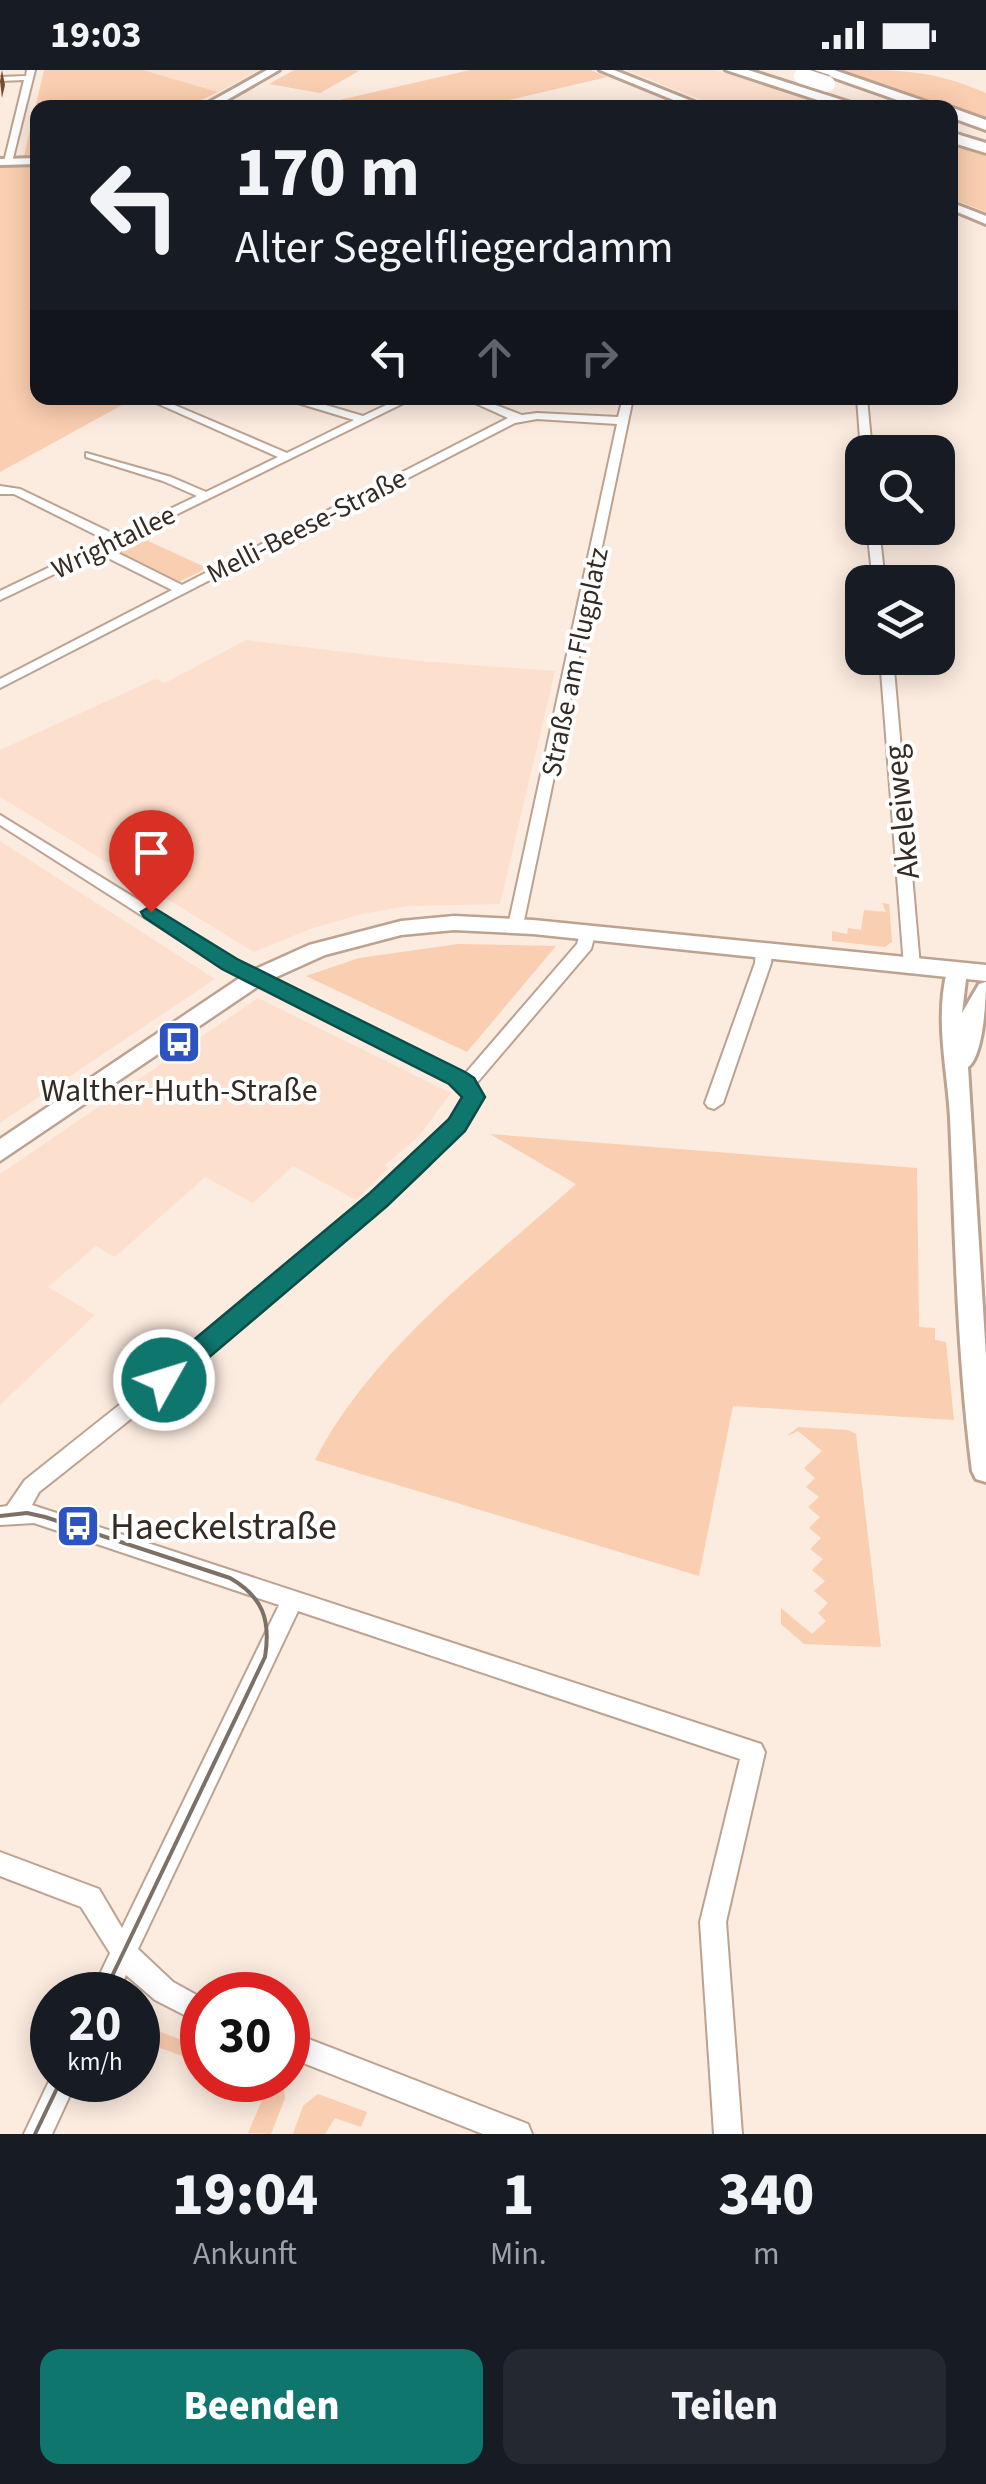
<!DOCTYPE html>
<html lang="de">
<head>
<meta charset="utf-8">
<style>
	body { margin:0; font-family:"Source Sans 3",sans-serif; background:#242831; color:#f1f3f6; height:100vh; display:flex; flex-direction:column; font-size:38px; white-space:nowrap }
	* { box-sizing:border-box; margin:0 }
	p { font-size:32px; color:#9ea1a6 }
	.icon { flex:none; width:55px; height:55px; fill:none; stroke:currentColor; stroke-width:2; stroke-linecap:round; stroke-linejoin:round }
	.map { position:relative; height:2064px; overflow:hidden }
	.details { display:flex; flex-direction:column; background:#171b24; flex:1 }
	.details>* { flex:none }
	.top-card { position:absolute; left:30px; top:30px; width:928px; height:305px; border-radius:20px; box-shadow:0 5px 25px #0003; background:#171b24; color:#f1f3f6; overflow:hidden }
	.buttons { position:absolute; left:845px; top:365px; display:grid; gap:20px }
	.buttons a { display:grid; place-items:center; width:110px; height:110px; border-radius:20px; background:#171b24; box-shadow:0 5px 25px #0003; font-size:50px }
	.speed { position:absolute; left:30px; top:1902px; display:flex; gap:20px; font-size:50px; font-weight:700; text-align:center }
	.speed>* { display:grid; place-content:center; width:130px; height:130px; border-radius:50%; background:#171b24; box-shadow:0 5px 25px #0003; line-height:1 }
	.speed small { font-size:25px; font-weight:400 }
	.speed .limit { border:15px solid #d22; background:#fff; color:#111 }
	.pin { position:absolute; display:grid; place-items:center; width:85px; height:85px; color:#fff; margin:-102px -42px; border-radius:50% 50% 50% 0; rotate:-45deg; box-shadow:0 0 10px #0007 }
	.pin .icon { rotate:45deg }
	.me { position:absolute; width:110px; margin:-55px; rotate:51deg; stroke-linejoin:round; filter:drop-shadow(0 0 8px #0008) }
	.turn { display:flex; align-items:center; gap:35px; height:210px; padding:0 40px; font-size:45px }
	.turn .icon { width:130px; height:130px; stroke-width:2.5 }
	.turn b { display:block; font-size:70px; line-height:85px }
	.lanes { display:flex; align-items:center; height:95px; padding:0 40px; background:#0003; justify-content:center; gap:50px; direction:ltr }
	.lanes .off { opacity:.35 }
	.eta { display:flex; justify-content:space-evenly; align-items:center; height:170px; text-align:center }
	.eta b { font-size:60px; font-weight:800; line-height:70px }
	.button { display:flex; gap:20px; margin-top:auto; padding:20px 40px }
	.button a { flex:1; height:115px; border-radius:20px; background:#0f766e; color:#fff; font-size:40px; font-weight:800; line-height:115px; text-align:center }
	.button a+a { background:#242831; color:#f1f3f6 }
	.status { display:flex; justify-content:space-between; align-items:center; height:70px; padding:0 50px; background:#171b24; direction:ltr }
	.status svg { height:28px; fill:currentColor }
	.map>svg:first-child { display:block }
</style>
</head>
<body>
<div class="status"><b>19:03</b><svg viewBox="0 0 49 12"><path d="M0 12V9h3v3zM5 12V6h3v6zM10 12V3h3v9zM15 12V0h3v12zM26 1h20v11H26zM47 4h2v5h-2z"/></svg></div>
<div class="map">
<svg width="986" height="2064" viewBox="0 0 986 2064">
	<rect width="100%" height="100%" fill="#fcebdf"/>
	<path fill="#fce0cd" d="M143,0H259L218,22Z
		M626,0H714L818,30L792,37H720Z
		M246,570L419,591L555,601L500,834L409,836L362,844L310,859L254,882L0,727V680L155,609L165,613Z
		M0,771L215,909L0,1053Z
		M258,928L451,1023L418,1067L385,1095L388,1098L356,1130L293,1096L253,1133L205,1107L115,1187L96,1176L48,1217L95,1245L0,1335V1104Z"/>
	<path fill="#faceb0" d="M44,0H143L218,22L187,37L38,38L37,85L24,86Z
		M294,0H354L359,1L320,23L269,14Z
		M470,0H591L607,7L479,37H309Z
		M844,0C902,0 933,0 986,23V51L848,6L843,4Z
		M950,74L986,86V142L950,128Z
		M37,96L38,328H135L0,402V97Z
		M133,464L207,498L179,512L107,477Z
		M882,833L889,834L892,872L885,877L832,871V861L847,864L848,858L861,860L864,840L886,842Z
		M458,874L556,876L467,982L306,906L359,888Z
		M490,1064L917,1098L919,1257L935,1258V1270L946,1272L954,1350L733,1336L699,1506L315,1390C374,1277 482,1199 576,1114Z
		M798,1357L848,1360L856,1364L881,1577L804,1574L781,1554V1538L812,1564L826,1551L818,1543L828,1533L814,1521L825,1511L812,1500L823,1489L810,1479L821,1468L809,1458L820,1447L808,1437L819,1427L806,1417L815,1408L804,1398L822,1381L798,1361L787,1366Z
		M138,1953L202,1978V1993L146,1973L138,1968Z
		M239,2010H283L285,2028L271,2064L248,2063L263,2028L258,2014Z
		M318,2024L367,2042L361,2057L335,2048L325,2064H293L303,2036Z"/>
	<g fill="none" stroke-linecap="round" stroke-linejoin="round">
		<g stroke="#bca290" stroke-width="4">
			<path id="minor" d="M27,0H35L12,92L8,95L4,92L24,10L0,11V7L26,6Z
				M145,328H158L287,383L354,350L288,330L287,328H302L363,346L401,328H414L108,478L182,515L508,348L464,328H477L522,345L537,343L618,347L623,328H633L522,860H510L508,856L617,354L537,349L515,353L0,618V609L172,520L98,483L0,530V521L106,470L14,424H0V416L20,419L116,465L197,426L163,411L86,387V383L171,407L206,422L278,387Z
				M857,328H867L872,382H861Z
				M867,458H879L885,512H873Z
				M880,588H893L920,896L912,901L904,896Z
				M0,745L236,890L464,1005L577,874L582,857H594L596,861L591,879L475,1015L483,1027C447,1087 392,1129 340,1174C243,1260 141,1341 39,1422L32,1435L761,1674L765,1682L726,1852L742,2064H714L700,1852L740,1689L298,1541L138,1879L173,1912L202,1928V1954L155,1930L126,1905L117,1925H90L110,1883L81,1837L0,1806V1782L99,1819L122,1858L279,1535L34,1453L0,1455V1437L7,1436L25,1410C128,1328 232,1247 331,1161C379,1119 432,1081 465,1027L460,1018L224,898L0,755Z
				M764,875L772,880L771,893L723,1033L714,1039L708,1037L705,1033L755,893L756,880Z
				M288,1961L528,2054L532,2064H483L288,1987Z
				M52,2005V2010H77L52,2064H24Z"/>
		</g>
		<g stroke="#bca290" stroke-width="6">
			<path id="tertiary" d="M267,0H279L213,38H199Z
				M600,0H614L709,38H693Z
				M38,88V94L0,95V89Z
				M950,132L986,146V154L950,139Z
				M957,894L967,901L962,943L979,914L986,912C986,931 983,987 968,997L986,1287V1412L976,1409L972,1401C957,1283 955,1165 950,1047C947,998 935,949 947,901Z"/>
		</g>
		<g stroke="#bca290" stroke-width="5">
			<path id="secondary" d="M454,846L533,850L986,895V911L533,864L454,860L401,865L325,885L263,913L0,1091V1069L247,903L309,875L401,851Z"/>
		</g>
		<g stroke="#bca290" stroke-width="6">
			<path id="motorway" d="M726,0H748L867,38H842Z
				M812,0H834L944,38H920Z
				M950,37L986,50V60L950,47Z
				M950,62L986,73V83L950,72Z"/>
		</g>
		<use href="#minor" fill="#fff" fill-rule="evenodd"/>
		<use href="#tertiary" fill="#fff" fill-rule="evenodd"/>
		<use href="#secondary" fill="#fff" fill-rule="evenodd"/>
		<use href="#motorway" fill="#fff" fill-rule="evenodd"/>
		<path stroke="#7d7067" stroke-width="4" d="M0,1446L27,1443L45,1447L230,1508C263,1527 271,1550 265,1587L103,1925
			M35,2064L61,2010"/>
		<g stroke="#bca290" stroke-width="19" stroke-linecap="butt">
			<path id="motorway-bridge" d="M802,6L827,14"/>
		</g>
		<use href="#motorway-bridge" stroke="#fff" stroke-width="16"/>
	</g>
	<path fill="#774d2e" d="M2,0L5,15L2,28L0,11Z"/>
	<path fill="#0f766e" stroke="#0a4d48" stroke-width="2.5" d="M151,836L237,889L465,1002L474,1008L485,1027L465,1061L387,1136L173,1318L164,1321L154,1318L151,1310L154,1303L370,1123L449,1049L462,1027L449,1014L222,899L144,847L141,842Z"/>
	<defs>
		<g id="bus-square" transform="scale(2.25)"><rect x="-9" y="-9" width="18" height="18" rx="4" fill="#2d52c2" stroke="#fff"/><path d="M-5-6H5V4H4V6H2V4H-2V6H-4V4H-5ZM-3.5-4V0h7V-4ZM-3.5 1.2v1.5H-2V1.2ZM2 1.2v1.5H3.5V1.2Z" fill="#fff"/></g>
	</defs>
	<g fill-rule="evenodd">
		<use href="#bus-square" x="179" y="972"/>
		<use href="#bus-square" x="78" y="1456"/>
	</g>
	<g text-anchor="middle" stroke-width="8" stroke-linejoin="round" paint-order="stroke">
		<g font-size="28" fill="#362b24" stroke="#fff">
			<text transform="translate(306 455) rotate(-27)" y="10">Melli-Beese-Straße</text>
			<text transform="translate(113 471) rotate(-26)" y="10">Wrightallee</text>
			<text transform="translate(574 592) rotate(-78)" y="10">Straße am Flugplatz</text>
		</g>
		<g font-size="32" fill="#362b24" stroke="#fff">
			<text transform="translate(901 742) rotate(-96)" y="11">Akeleiweg</text>
		</g>
		<g font-size="32" fill="#362b24" stroke="#fff">
			<text x="179" y="1031">Walther-Huth-Straße</text>
		</g>
		<g font-size="38" fill="#362b24" stroke="#fff" text-anchor="start">
			<text x="110" y="1469">Haeckelstraße</text>
		</g>
	</g>
</svg>
<div class="buttons">
<a><svg class="icon" aria-label="search" viewBox="0 0 24 24"><circle cx="10" cy="10" r="6"/><path d="M15 15l6 6"/></svg></a>
<a><svg class="icon" aria-label="layers" viewBox="0 0 24 24"><path d="M12 4l9 5-9 5-9-5zM3 14l9 5 9-5"/></svg></a>
</div>
<div class="speed"><div>20<small>km/h</small></div><div class="limit">30</div></div>
<div class="pin" style="left:151px;top:842px;background:#d93025"><svg class="icon" aria-label="arrive" viewBox="0 0 24 24"><path d="M6 21V4h12l-3 4 3 4H6"/></svg></div>
<svg class="me" style="left:164px;top:1310px" viewBox="-20 -20 40 40"><circle r="17" fill="#0f766e" stroke="#fff" stroke-width="3"/><path d="M0-11L8 9 0 5-8 9z" fill="#fff"/></svg>
<div class="top-card">
<div class="turn"><svg class="icon" aria-label="left" viewBox="0 0 24 24"><path d="M17 20v-9H6M10 6l-5 5 5 5"/></svg><div><b>170 m</b>Alter Segelfliegerdamm</div></div>
<div class="lanes"><svg class="icon" aria-label="left" viewBox="0 0 24 24"><path d="M17 20v-9H6M10 6l-5 5 5 5"/></svg><svg class="icon off" aria-label="ahead" viewBox="0 0 24 24"><path d="M12 20V5M6 11l6-6 6 6"/></svg><svg class="icon off" aria-label="right" viewBox="0 0 24 24"><path d="M7 20v-9h11M14 6l5 5-5 5"/></svg></div>
</div>
</div>
<section class="details">
<div class="eta">
<div><b>19:04</b><p>Ankunft</p></div>
<div><b>1</b><p>Min.</p></div>
<div><b>340</b><p>m</p></div>
</div>
<div class="button"><a>Beenden</a><a>Teilen</a></div>
</section>
</body>
</html>
